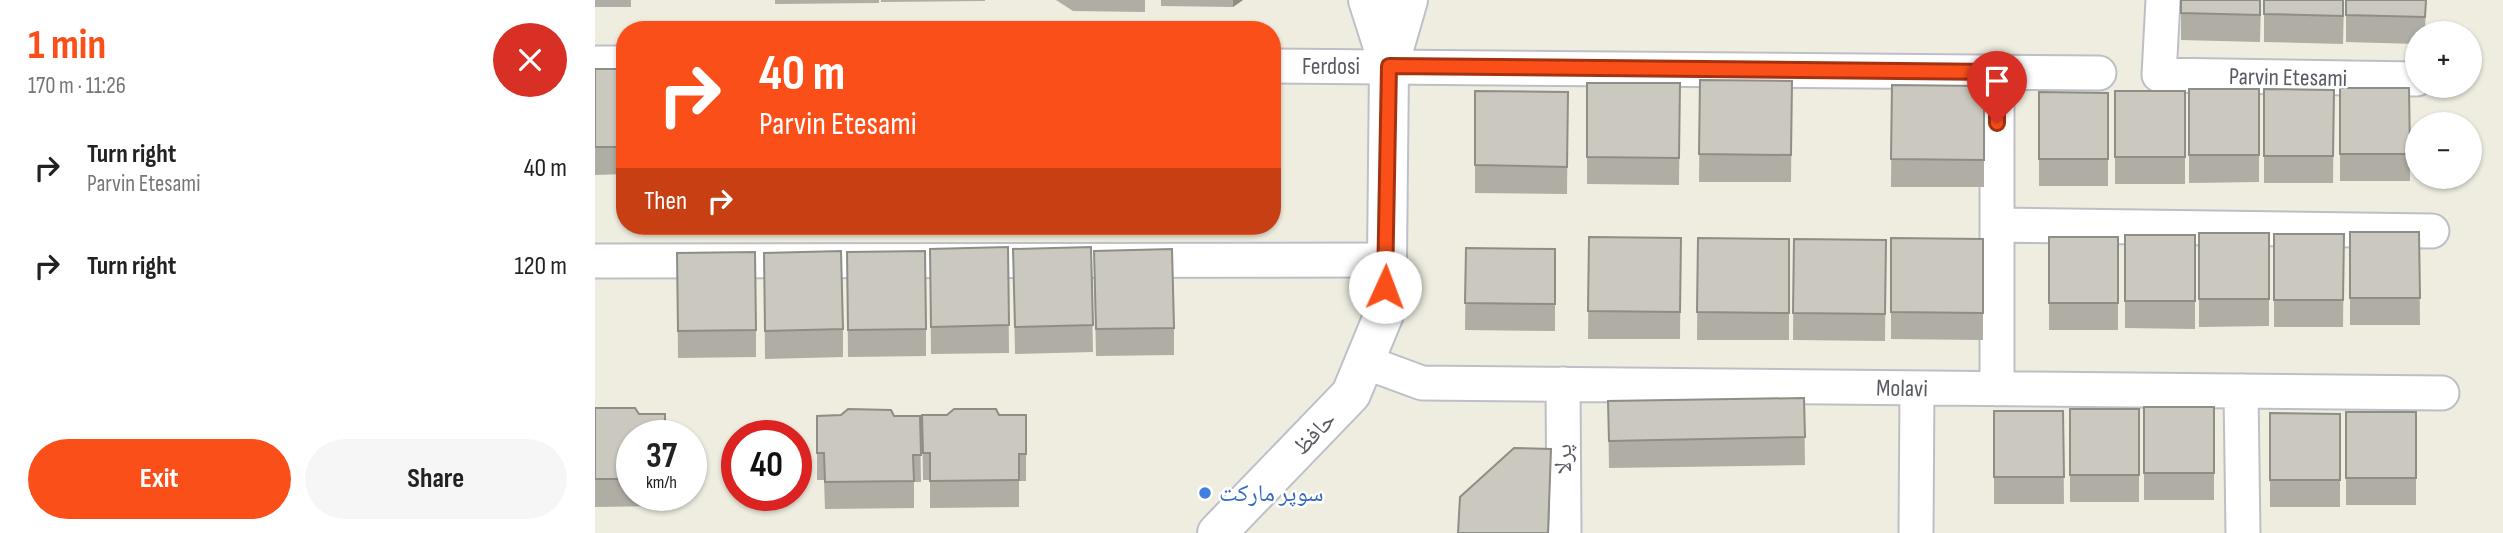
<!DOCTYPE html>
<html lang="en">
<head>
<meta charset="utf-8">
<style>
	body { margin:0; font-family:"Sofia Sans Condensed","Noto Naskh Arabic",sans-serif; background:#f6f6f6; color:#222; height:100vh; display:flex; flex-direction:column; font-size:26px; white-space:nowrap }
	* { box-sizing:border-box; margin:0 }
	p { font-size:23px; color:#767676 }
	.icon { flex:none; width:38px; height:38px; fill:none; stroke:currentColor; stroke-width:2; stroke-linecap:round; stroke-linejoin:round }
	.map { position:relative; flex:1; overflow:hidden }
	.panel { display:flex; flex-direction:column; background:#fff; width:595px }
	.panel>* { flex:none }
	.banner { position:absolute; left:21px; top:21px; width:665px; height:214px; border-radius:28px; box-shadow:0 2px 5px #0004; background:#fb4f19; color:#fff; overflow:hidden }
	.buttons { position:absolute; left:1810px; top:21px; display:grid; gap:14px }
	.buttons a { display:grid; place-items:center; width:77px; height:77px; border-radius:50%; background:#fff; box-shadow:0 2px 5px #0004; font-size:35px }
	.speed { position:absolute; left:21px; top:420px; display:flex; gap:14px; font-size:35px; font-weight:700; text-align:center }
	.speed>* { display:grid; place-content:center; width:91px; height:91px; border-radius:50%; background:#fff; box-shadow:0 2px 5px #0004; line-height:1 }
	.speed small { font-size:18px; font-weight:400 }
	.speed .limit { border:10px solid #d22; background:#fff; color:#111 }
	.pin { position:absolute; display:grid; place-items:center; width:60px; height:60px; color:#fff; margin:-72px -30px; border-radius:50% 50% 50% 0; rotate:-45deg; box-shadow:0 0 7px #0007 }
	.pin .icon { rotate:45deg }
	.me { position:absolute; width:77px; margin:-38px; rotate:2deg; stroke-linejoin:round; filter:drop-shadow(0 0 5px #0008) }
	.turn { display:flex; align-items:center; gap:24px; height:147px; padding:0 28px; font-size:32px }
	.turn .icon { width:91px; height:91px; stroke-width:2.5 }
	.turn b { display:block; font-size:49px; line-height:60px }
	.then { display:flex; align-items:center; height:66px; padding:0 28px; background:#0003; gap:14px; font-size:26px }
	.round { display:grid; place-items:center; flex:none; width:74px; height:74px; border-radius:37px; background:#f6f6f6 }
	.headline { display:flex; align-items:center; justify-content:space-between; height:119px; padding:0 28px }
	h1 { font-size:42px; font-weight:700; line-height:52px; color:#fb4f19 }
	.action { display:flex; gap:14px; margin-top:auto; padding:14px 28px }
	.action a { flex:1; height:80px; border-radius:42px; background:#fb4f19; color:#fff; font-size:28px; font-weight:700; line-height:80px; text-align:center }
	.action a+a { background:#f6f6f6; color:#222 }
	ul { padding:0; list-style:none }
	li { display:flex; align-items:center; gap:21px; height:98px; padding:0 28px }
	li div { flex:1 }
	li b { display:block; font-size:26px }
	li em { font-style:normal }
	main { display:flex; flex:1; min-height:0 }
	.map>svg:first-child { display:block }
</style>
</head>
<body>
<main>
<section class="panel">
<div class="headline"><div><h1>1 min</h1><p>170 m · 11:26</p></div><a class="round" style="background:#d93025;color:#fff"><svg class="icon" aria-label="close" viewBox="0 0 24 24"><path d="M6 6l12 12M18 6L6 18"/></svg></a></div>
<ul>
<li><svg class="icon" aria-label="right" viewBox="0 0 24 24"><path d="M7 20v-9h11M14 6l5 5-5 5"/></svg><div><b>Turn right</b><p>Parvin Etesami</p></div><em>40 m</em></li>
<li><svg class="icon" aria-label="right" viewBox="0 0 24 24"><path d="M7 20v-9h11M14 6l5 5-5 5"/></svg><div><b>Turn right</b></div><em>120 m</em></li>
</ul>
<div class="action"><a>Exit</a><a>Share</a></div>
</section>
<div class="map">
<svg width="1908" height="533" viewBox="0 0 1908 533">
	<rect width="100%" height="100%" fill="#eeede0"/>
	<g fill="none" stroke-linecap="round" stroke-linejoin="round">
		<g stroke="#bebfc6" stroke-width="37">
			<path id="street" d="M1568,0L1564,75L1822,79
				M0,63H30
				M677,66L1504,73
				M1402,225L1837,231
				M0,261L792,260
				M770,362L827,383L1847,393
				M968,384L969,533
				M1402,389V72
				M1646,391L1648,533
				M1321,533L1322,388"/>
		</g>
		<g stroke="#bdc0c8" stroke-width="42">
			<path id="secondary" d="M773,0L794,66
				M622,533L756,394L789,314L792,260L794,66L813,0"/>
		</g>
		<use href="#street" stroke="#fff" stroke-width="33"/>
		<use href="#secondary" stroke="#fff" stroke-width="38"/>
	</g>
	<path fill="#afada4" d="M0,0H36V7H0Z
		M180,0H284V3L180,4Z
		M286,0H390V1L286,2Z
		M461,0H550V12L478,11Z
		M566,0H648L638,7L566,6Z
		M1586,0H1666L1665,42L1586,40Z
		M1669,0H1749L1748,44L1669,42Z
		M1751,0H1831L1830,33H1822V44L1751,42Z
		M0,69H30V174L0,175Z
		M1105,80L1197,81L1196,182H1104Z
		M992,83H1085L1084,185L992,184Z
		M1297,85L1389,86V187H1296Z
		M1745,88H1814L1815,181H1745Z
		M1594,89H1664V182L1594,183Z
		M1669,89L1739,90L1738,183H1669Z
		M880,91L973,92L972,194L880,193Z
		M1520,91H1590V184H1520Z
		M1444,92L1513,93V186H1444Z
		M1755,232H1824L1825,325H1755Z
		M1604,233H1674V326L1604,327Z
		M1679,234H1749L1748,327H1679Z
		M1530,235H1600V329L1530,328Z
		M994,237L1086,238L1085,339H993Z
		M1454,237H1523V330H1454Z
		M1103,238L1194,239V340H1102Z
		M1296,238L1388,239V340L1296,339Z
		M1199,239L1291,240L1290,341L1198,340Z
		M413,247L414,353L336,354L335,249Z
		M496,247L498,352L420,354L418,249Z
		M871,248L960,249V331L870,330Z
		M499,251L579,328V355L501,356Z
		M252,252L331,329V356L253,357Z
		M82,253L161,330V357L83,358Z
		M169,253L248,329V357L170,359Z
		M1209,398L1210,465L1014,468L1013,401Z
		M1549,407H1619V500H1549Z
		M0,408L37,436V495H64V506L0,507Z
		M1475,409H1544V502H1475Z
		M1399,411H1468L1469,504H1399Z
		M1751,412H1821V505H1751Z
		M1675,413L1745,414V507H1675Z
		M327,415H431V481H424V507L335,508V480H328Z
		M222,416H325L326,482H319V508L230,509L229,480H222Z"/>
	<path fill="#8e8d86" d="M638,0H648L638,7Z
		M956,449L954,533H953Z"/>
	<path fill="#cbc9bf" stroke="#8e8d86" stroke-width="2" d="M1586,0H1665V15L1586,13Z
		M1669,0H1748V16L1669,14Z
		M1751,0H1831L1830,17L1751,15Z
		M0,69H30V147H0Z
		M1105,80L1197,81L1196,155L1104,154Z
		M992,83H1085L1084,158L992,157Z
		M1297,85L1389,86V160L1296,159Z
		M1745,88H1814L1815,154H1745Z
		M1594,89H1664V155H1594Z
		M1669,89L1739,90L1738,156H1669Z
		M880,91L973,92L972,167L880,165Z
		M1520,91H1590V157H1520Z
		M1444,92L1513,93V159H1444Z
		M1755,232H1824L1825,298H1755Z
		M1604,233H1674V299H1604Z
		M1679,234H1749L1748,300H1679Z
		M1530,235H1600V301H1530Z
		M994,237L1086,238L1085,312L993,311Z
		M1454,237H1523V303H1454Z
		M1103,238L1194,239V313L1102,312Z
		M1296,238L1388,239V313L1296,312Z
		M1199,239L1291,240L1290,314L1198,313Z
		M413,247L414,325L336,327L335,249Z
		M496,247L498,325L420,327L418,249Z
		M871,248L960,249V304L870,303Z
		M577,249L579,328L501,329L499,251Z
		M246,251L248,329L170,331L169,253Z
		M330,251L331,329L253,330L252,252Z
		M160,252L161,330L83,331L82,253Z
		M1209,398L1210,437L1014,441L1013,401Z
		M1549,407H1619V473H1549Z
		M0,408H40L44,414H70V436H37V479H0Z
		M253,409L296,410L299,416H325L326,455H318L319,481L230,482L229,453H222V416L246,415Z
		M359,409H401L404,415H431V454H424V480L335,481V453H328L327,415H352Z
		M1475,409H1544V475H1475Z
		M1399,411H1468L1469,477H1399Z
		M1751,412H1821V478H1751Z
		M1675,413L1745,414V480H1675Z
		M919,448L956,449L953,533H863L865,497Z"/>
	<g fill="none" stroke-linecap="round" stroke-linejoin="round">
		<g stroke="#a33310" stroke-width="18">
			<path id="route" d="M790,287L794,66L1402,72V123"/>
		</g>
		<use href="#route" stroke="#fb4f19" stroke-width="12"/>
	</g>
	<circle fill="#3f7fe0" stroke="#fff" stroke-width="2.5" cx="610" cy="493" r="7"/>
	<g text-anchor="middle" stroke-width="5" stroke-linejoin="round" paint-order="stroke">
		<g font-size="24" fill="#595c63" stroke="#fff">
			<text x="736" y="74">Ferdosi</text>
			<text transform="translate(1693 77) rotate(1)" y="8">Parvin Etesami</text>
			<text transform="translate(1307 388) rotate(1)" y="8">Molavi</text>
			<text transform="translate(719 433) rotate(-46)" y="8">حافظ</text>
			<text transform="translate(968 459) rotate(-90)" y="8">پرلا</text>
		</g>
		<g font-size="24" fill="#366cbe" stroke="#fff" text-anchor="start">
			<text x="624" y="501">سوپر مارکت</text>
		</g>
	</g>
</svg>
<div class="buttons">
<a>+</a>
<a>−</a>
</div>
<div class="speed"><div>37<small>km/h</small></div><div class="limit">40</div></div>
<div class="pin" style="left:1402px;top:123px;background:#d93025"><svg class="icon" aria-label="arrive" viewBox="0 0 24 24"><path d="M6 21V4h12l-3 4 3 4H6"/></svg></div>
<svg class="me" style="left:790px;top:287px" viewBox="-20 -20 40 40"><circle r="19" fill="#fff"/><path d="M0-13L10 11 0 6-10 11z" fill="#fb4f19"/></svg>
<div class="banner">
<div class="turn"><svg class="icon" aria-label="right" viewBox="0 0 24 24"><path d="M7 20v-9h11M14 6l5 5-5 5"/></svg><div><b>40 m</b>Parvin Etesami</div></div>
<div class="then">Then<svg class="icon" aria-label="right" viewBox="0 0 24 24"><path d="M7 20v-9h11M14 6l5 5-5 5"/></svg></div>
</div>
</div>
</main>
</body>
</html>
